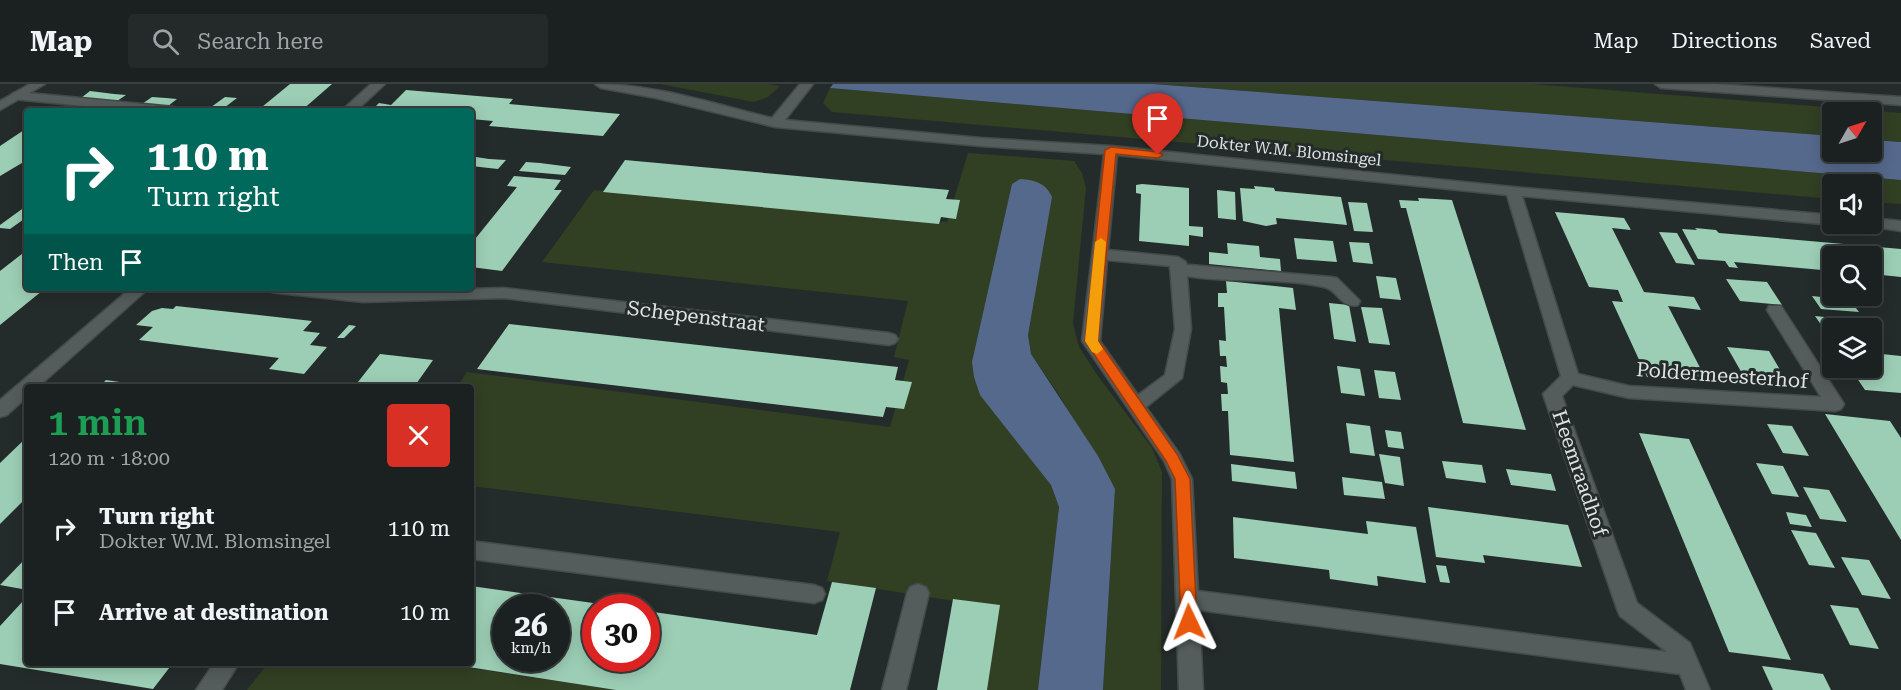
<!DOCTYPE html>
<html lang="en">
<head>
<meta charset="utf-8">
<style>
	body { margin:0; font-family:"Roboto Serif",serif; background:#242929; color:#f1f3f6; height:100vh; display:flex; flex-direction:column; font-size:22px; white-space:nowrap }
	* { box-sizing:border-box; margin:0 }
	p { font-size:20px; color:#a0a3a5 }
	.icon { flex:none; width:33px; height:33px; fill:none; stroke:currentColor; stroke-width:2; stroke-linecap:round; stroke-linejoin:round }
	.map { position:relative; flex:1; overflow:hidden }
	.panel { position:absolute; left:24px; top:300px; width:450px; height:282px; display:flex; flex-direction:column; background:#1b2120; border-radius:6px; box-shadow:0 3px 15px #0003,0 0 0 2px #393e3e }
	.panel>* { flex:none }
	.banner { position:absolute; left:24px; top:24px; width:450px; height:183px; border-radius:6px; box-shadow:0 3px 15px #0003,0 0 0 2px #393e3e; background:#00695c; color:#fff; overflow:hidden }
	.needle { width:39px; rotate:51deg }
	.controls { position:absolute; left:1822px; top:18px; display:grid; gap:12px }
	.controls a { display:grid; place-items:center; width:60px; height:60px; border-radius:6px; background:#1b2120; box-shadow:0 3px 15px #0003,0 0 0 2px #393e3e; font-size:30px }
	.speed { position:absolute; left:492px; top:510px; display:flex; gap:12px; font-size:30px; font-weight:700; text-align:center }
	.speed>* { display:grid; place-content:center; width:78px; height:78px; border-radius:50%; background:#1b2120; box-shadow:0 3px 15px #0003,0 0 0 2px #393e3e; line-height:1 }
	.speed small { font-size:15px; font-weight:400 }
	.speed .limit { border:9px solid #d22; background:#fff; color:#111 }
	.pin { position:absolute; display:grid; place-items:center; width:51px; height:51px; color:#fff; margin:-62px -26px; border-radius:50% 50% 50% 0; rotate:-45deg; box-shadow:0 0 6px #0007 }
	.pin .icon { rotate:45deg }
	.me { position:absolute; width:66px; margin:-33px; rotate:358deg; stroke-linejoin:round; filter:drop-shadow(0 0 4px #0008) }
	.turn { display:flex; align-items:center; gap:21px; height:126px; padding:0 24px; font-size:27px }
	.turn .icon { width:78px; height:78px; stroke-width:2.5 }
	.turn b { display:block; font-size:42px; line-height:51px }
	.then { display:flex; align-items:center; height:57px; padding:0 24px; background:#0003; gap:12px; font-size:22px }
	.round { display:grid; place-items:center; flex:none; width:63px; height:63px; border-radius:6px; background:#242929 }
	.overview { display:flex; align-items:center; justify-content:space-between; height:102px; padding:0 24px }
	h1 { font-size:36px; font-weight:600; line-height:45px; color:#1e9e55 }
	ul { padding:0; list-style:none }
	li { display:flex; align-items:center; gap:18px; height:84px; padding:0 24px }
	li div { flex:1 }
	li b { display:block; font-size:22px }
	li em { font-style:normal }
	header { display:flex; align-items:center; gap:36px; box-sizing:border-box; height:84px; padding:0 30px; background:#1b2120; border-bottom:2px solid #393e3e }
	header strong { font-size:28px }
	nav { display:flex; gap:33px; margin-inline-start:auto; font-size:21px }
	.search { width:420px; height:54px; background:#242929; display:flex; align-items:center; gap:15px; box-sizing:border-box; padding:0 21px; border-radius:6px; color:#a0a3a5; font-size:22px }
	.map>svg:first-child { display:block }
</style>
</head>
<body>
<header>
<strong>Map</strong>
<div class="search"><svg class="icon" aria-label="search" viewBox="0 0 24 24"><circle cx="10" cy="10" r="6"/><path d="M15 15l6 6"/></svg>Search here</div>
<nav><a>Map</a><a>Directions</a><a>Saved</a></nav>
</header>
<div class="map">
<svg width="1901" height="606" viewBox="0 0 1901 606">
	<rect width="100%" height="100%" fill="#242c2b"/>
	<path fill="#313f22" d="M660,0H767L780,2L768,13L754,18Z
		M1153,0H1533L1901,29V58L1872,56V28H1833V52Z
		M830,4L1901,96V120L1872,118V100H1833V115L832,28L823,19Z
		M968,69L1074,77L1082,89L1086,104L1073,239L1079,263L1098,292L1152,364L1162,388L1161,606H1103L1115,405L1059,311L1031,270L1028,251L1036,97L1022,363L1051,401L1059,423L1038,606H979L992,523L827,497L840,448L471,402V303H457L467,288L890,343L909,276L894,273L908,217L542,178L594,106L947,138Z
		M268,579H437L617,606H247Z"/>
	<path fill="#55698d" d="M833,0H1153L1833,52V68H1872V56L1901,58V96L830,4Z
		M1020,95C1035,96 1046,99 1052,113L1028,251L1031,270L1098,372L1115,405L1103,606H1038L1059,423L1051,401L980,311L974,293L972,278L1012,100Z"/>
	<path fill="#9cceb5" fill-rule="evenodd" d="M290,0H332L301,27H257Z
		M406,6L513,15L509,20L620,30L603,52L489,42L493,37L471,35V27H371L379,19L391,21Z
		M90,7L114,10L126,11L117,17L81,14Z
		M152,13L166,14L177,15L168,22L142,20Z
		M225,13L237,14L220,27L207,26Z
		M27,44V76L0,92V62Z
		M476,73L489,75L506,76L498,85L471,82Z
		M625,76L949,106L946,115L960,116L956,135L941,133L939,140L603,108Z
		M526,78L540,79L571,83L565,91L519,87Z
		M514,92L561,96L554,106H562L502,187L471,183V160L517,103L507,102Z
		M1142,100L1189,104V142L1203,143V153L1189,151V162L1139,157L1141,110L1136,109V101Z
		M1254,102L1274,104L1275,107L1341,113L1347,141L1276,134L1277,140L1266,142L1243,137L1240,104L1255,105Z
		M1217,106L1235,108L1236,136L1218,134Z
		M1418,114L1452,116L1526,346L1463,339L1406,124H1401L1399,116L1419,117Z
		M1348,118L1367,119L1373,148L1354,147Z
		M22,125H27V133L10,145L0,144V141Z
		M1555,128L1624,134L1631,146L1612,144L1644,208L1694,213L1701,226L1668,222L1708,299L1647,293L1612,217L1623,218L1618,206L1589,203Z
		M1695,144L1716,146L1719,149L1901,165V193L1872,190V172H1833V187L1734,178L1738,184L1729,183L1725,177L1698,175L1682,145L1697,146Z
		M1659,148L1677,149L1695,181L1676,179Z
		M1294,154L1333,157L1337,178L1297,175Z
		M1349,158L1369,159L1373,180L1353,178Z
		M1227,159L1259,162L1260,173L1280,175L1281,187L1209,180V168L1228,170Z
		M27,166V204L42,207L0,241V187Z
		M1376,192L1396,194L1401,216L1380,214Z
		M1726,195L1767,198L1782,221L1740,217Z
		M1226,197L1293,204L1296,226L1279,224L1294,378L1230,371L1228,327H1222L1221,310H1228L1227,299L1221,298L1220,282L1227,283L1226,272H1220L1219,256L1226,257L1224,223H1218V209H1227Z
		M1812,212L1850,216L1859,228L1821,225Z
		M1329,219L1349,221L1356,258L1334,255Z
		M176,222L312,237L303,247L320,249L310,261L327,263L304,290L269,285L279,274L139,256L153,243L136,241L152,227L162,224L173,225Z
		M1361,223L1382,224L1390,261L1369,259Z
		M1815,232L1874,238L1884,251L1872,250V244L1824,245Z
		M509,240L898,283L895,296L912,298L904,325L886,323L883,333L477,285Z
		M349,241L356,242L344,254H337Z
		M1727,263L1769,267L1786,296L1743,291Z
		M1872,269L1901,272V309L1865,306L1850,284H1872Z
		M380,270L433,276L414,303H354Z
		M1337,282L1360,285L1365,312L1341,309Z
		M1374,286L1395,288L1401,316L1379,314Z
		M106,296L147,302V303H99Z
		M1825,330L1890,337L1901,354V456Z
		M1346,339L1370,342L1375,372L1350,369Z
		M1767,340L1792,342L1809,372L1783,369Z
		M1385,346L1401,348L1404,365L1388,363Z
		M1639,349L1689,355L1791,576L1729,568Z
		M27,353V413L0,440V379Z
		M1379,370L1400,373L1404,402L1385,399Z
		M1442,377L1482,381L1486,399L1446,394Z
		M1756,379L1783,382L1799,413L1772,410Z
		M1231,380L1295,388L1297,405L1232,397Z
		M1506,385L1551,390L1556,407L1511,401Z
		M1342,393L1382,398L1385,415L1344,411Z
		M1803,403L1829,406L1847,438L1820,435Z
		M1428,423L1568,441L1582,483L1483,471L1485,479L1436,473Z
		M1786,428L1806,431L1812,443L1790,440Z
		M1233,433L1368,450L1366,437L1416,443L1426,499L1377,492L1378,502L1330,495L1329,486L1234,474Z
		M1791,446L1816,449L1835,484L1809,481Z
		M27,473V500L22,505L0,501Z
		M1841,473L1869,476L1891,515L1862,511Z
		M1436,481L1446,482L1450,499L1440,498Z
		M832,498L876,504L850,606H616L449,580L471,579V502L615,522L596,524V574H646V527L817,551ZM506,524H556V574H506Z
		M953,515L1000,521L987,606H937Z
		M24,516H27V579H173L153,605L0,580V542Z
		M1830,521L1858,524L1879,565L1850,561Z
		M1762,582L1823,590L1831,606H1773Z"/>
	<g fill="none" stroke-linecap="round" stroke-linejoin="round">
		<g stroke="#434a4a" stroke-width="3">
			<path id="lane" d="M18,8L174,23L181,27H133L13,15L12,12L13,9Z
				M1178,180L1331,193L1337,194L1360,217L1358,221C1341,225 1338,206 1324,203C1276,192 1220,201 1172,189L1170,185L1172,181Z
				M918,500L926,503L929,509L906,606H882L907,509L910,503Z"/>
		</g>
		<g stroke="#434a4a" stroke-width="3">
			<path id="street" d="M30,0H45L0,26V17Z
				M371,0H385L356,27H341Z
				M595,0C655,0 714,20 772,34L800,0H813L785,36L981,54L1111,62L1513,103L1833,131V140H1837L1833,141L1522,112L1578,290L1629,302L1821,313L1767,226L1769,222H1781L1844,320L1841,325L1835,327L1629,314L1573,301L1562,312L1637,519L1690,559L1710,606H1686L1680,590L1199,526L1203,606H1179L1172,395L1164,377L1082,257L1104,70L981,62L775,43L656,14L601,4ZM1117,71L1507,111L1561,292L1543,310L1617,525L1620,532L1667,568L1198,507L1192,395L1179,369L1146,323L1182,294L1191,245L1186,178L1178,173L1108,166ZM1107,176L1170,182L1175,245L1165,291L1138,311L1100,257Z
				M1655,0H1715L1901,13V21L1661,4Z
				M1872,134L1901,137V147L1867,142L1865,140H1872Z
				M131,204H149L38,303H27V313L7,331L0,333V316Z
				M270,204H328L363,208L504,204L889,249L895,251L898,255L895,259L889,261L504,214L363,218L278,209L272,208Z
				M471,457L814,501L822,504L825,510L822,516L814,519L471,475Z
				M214,579H239L222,606H196Z"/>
		</g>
		<use href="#lane" fill="#545d5c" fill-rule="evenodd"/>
		<use href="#street" fill="#545d5c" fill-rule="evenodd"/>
	</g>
	<path fill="#ea580c" stroke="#983908" stroke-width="1.5" d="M1111,63L1158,68L1163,71L1158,74L1116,70L1098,256L1177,370L1190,395L1197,538L1195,543L1189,545L1183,543L1181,538L1175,395L1166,377L1085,257L1105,66Z"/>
	<path fill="#f59e0b" d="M1101,154L1106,158L1098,257L1103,265L1097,270L1092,268L1085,257L1095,158Z"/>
	<g text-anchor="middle" stroke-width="6" stroke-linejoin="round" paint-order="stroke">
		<g font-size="16" fill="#dee3e3" stroke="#242c2b">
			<text transform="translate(1289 66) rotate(6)" y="6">Dokter W.M. Blomsingel</text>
		</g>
		<g font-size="20" fill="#dee3e3" stroke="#242c2b">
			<text transform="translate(696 232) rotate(7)" y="7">Schepenstraat</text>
			<text transform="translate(1722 291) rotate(4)" y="7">Poldermeesterhof</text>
			<text transform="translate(1580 389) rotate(71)" y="7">Heemraadhof</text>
		</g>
	</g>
</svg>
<div class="controls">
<a><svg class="needle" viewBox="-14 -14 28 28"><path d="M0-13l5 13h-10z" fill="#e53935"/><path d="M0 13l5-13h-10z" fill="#a0a3a5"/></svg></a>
<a><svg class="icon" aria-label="sound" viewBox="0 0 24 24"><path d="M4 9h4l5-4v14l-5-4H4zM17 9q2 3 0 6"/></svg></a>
<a><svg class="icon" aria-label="search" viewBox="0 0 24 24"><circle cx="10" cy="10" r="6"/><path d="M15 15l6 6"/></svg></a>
<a><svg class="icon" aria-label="layers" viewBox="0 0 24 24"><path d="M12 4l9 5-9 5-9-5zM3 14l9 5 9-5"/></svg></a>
</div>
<div class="speed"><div>26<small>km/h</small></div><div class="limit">30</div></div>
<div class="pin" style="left:1158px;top:71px;background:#d93025"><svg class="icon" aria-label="arrive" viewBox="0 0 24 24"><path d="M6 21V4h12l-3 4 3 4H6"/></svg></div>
<svg class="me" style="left:1189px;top:538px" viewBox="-20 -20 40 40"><path d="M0-17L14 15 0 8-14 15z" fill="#ea580c" stroke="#fff" stroke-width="4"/></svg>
<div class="banner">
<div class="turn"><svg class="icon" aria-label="right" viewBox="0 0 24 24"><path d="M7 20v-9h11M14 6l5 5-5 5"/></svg><div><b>110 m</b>Turn right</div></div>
<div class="then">Then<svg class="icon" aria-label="arrive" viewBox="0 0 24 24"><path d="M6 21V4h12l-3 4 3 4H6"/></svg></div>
</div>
<section class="panel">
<div class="overview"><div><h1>1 min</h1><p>120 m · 18:00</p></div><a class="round" style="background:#d93025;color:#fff"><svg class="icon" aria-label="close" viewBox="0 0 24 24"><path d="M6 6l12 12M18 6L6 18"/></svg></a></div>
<ul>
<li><svg class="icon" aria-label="right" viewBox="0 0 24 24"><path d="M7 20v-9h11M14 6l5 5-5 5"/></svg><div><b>Turn right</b><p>Dokter W.M. Blomsingel</p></div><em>110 m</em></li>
<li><svg class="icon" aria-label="arrive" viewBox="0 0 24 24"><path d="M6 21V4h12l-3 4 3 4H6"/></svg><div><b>Arrive at destination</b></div><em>10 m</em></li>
</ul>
</section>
</div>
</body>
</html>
